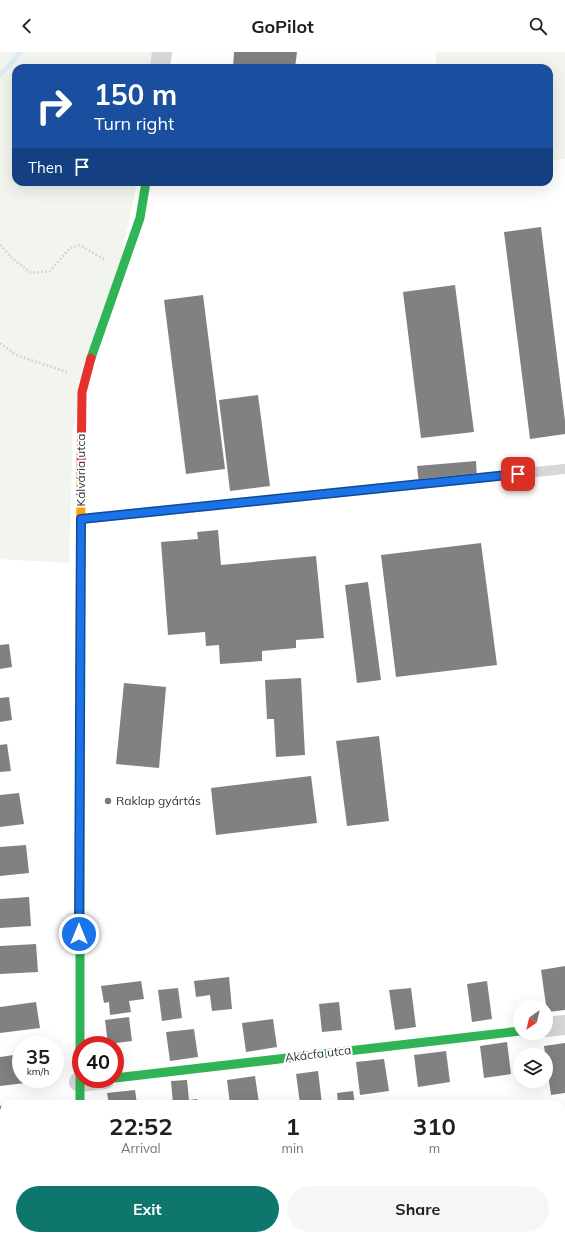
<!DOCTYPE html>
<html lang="en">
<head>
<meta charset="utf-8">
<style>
	body { margin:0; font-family:Mulish,sans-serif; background:#f6f6f6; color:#202124; height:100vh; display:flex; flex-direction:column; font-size:15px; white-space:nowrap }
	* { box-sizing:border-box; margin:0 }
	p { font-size:13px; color:#757577 }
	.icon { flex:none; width:22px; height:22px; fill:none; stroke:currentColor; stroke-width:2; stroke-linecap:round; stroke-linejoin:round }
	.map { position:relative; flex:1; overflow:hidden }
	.drawer { position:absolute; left:0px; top:1048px; width:565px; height:140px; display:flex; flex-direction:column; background:#fff; border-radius:12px 12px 0 0; box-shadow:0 4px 16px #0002 }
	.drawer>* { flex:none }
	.top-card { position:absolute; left:12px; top:12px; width:541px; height:122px; border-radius:12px; box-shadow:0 4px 16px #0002; background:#1a4fa0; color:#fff; overflow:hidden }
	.needle { width:26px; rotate:214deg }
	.tools { position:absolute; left:513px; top:948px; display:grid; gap:8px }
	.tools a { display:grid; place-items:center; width:40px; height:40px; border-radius:50%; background:#fff; box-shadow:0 4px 16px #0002; font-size:20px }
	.speed { position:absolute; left:12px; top:984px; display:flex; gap:8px; font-size:20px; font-weight:700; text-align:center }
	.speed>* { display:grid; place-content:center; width:52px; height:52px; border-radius:50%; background:#fff; box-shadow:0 4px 16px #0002; line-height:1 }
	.speed small { font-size:10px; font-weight:400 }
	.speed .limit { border:6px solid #d22; background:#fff; color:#111 }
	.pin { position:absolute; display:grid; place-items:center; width:34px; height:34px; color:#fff; margin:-17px; border-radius:8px; box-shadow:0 2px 6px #0006 }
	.me { position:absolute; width:44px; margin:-22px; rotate:0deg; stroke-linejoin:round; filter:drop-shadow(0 0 3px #0008) }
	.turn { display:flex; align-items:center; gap:14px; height:84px; padding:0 16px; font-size:18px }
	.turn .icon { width:52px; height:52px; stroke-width:2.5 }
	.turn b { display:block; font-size:28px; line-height:34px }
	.then { display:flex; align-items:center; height:38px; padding:0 16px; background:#0003; gap:8px; font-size:15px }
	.eta { display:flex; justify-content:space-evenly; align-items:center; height:68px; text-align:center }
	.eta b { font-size:24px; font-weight:700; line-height:28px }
	.action { display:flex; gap:8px; margin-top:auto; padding:8px 16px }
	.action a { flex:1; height:46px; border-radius:24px; background:#0f766e; color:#fff; font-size:16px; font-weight:700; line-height:46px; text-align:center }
	.action a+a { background:#f6f6f6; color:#202124 }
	header { display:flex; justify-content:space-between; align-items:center; height:52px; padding:0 16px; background:#fff; font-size:18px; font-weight:700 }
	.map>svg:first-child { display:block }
</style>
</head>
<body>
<header><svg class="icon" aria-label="back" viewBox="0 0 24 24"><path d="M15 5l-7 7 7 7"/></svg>GoPilot<svg class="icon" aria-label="search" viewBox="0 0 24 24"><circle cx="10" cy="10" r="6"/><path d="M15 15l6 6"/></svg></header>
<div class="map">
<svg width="565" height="1188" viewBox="0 0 565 1188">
	<rect width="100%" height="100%" fill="#fff"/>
	<path fill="#f1f5ed" d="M0,0H159L157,16H16V130H137L121,207L73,378L69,511L0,507Z
		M436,0H565V107L549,108V16H436Z"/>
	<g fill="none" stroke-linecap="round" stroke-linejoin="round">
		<path stroke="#ddebf3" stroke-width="5.5" d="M0,23L21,0"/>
	</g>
	<path fill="#818181" d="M234,0H297L295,16H233Z
		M541,175L565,369V382L530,387L504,180Z
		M455,233L474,380L421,386L403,240Z
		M203,243L225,417L186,422L164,248Z
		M258,343L270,434L230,439L219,348Z
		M476,409L477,427L419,432L417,414Z
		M218,478L221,513L316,504L324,586L296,588V596L262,599V609L220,612L219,593L206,594L205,580L168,583L161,490L198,487L197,480Z
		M481,491L497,613L396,625L381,503Z
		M368,530L381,628L357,631L345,533Z
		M9,592L12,615L0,617V593Z
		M301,626L305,703L276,705L274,667H267L265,628Z
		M124,631L166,635L159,716L116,712Z
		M9,645L12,668L0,670V646Z
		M379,684L389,769L347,774L336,689Z
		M7,692L11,719L0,720V693Z
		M311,724L317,771L216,783L211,736Z
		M19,741L24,772L0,775V743Z
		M26,793L29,821L0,824V795Z
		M29,845L31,874L0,876V847Z
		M36,892L38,920L0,922V894Z
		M565,914V958L547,960L541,918Z
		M229,925L232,957L212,959L210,943L196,945L194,929Z
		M141,929L144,947L129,949L131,960L110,963L109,950L104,951L101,934Z
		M487,929L492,967L472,970L467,932Z
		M178,936L182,966L162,969L158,938Z
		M411,936L416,975L395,978L389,938Z
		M36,950L40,976L0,981V955Z
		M339,950L342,978L322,980L319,952Z
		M129,965L132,989L108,992L105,968Z
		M273,967L277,995L246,1000L242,971Z
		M194,977L198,1005L170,1009L166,980Z
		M507,990L511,1022L484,1026L480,994Z
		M565,991V1041L551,1043L544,994Z
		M446,999L450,1030L418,1035L414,1003Z
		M21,1002V1027H25V1031L0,1034V1005Z
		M384,1007L389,1039L360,1043L356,1010Z
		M318,1019L322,1052H300L296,1022Z
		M255,1024L259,1051L230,1052L227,1028Z
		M187,1028L189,1048L197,1047V1052H173L171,1029Z
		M135,1038L137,1052H109L107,1041Z
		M353,1039L355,1052H338L337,1041Z
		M4,1053V1084L0,1085V1054Z
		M513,1184H539L540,1188H513Z"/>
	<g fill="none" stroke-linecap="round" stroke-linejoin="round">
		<path stroke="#d6d6d6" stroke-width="2.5" stroke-dasharray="2 2" stroke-linecap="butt" d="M0,193L12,206L31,221L50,219L70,196L80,193L105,208
			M0,291L16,303L67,320"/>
		<path stroke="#d7d7d7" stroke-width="10" d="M81,467L565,417"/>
		<path stroke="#d7d7d7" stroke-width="20" d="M160,16L162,0
			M546,975L565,973
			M79,1030L105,1027
			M0,1151L4,1155
			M38,1184L43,1188
			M100,1184L101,1188"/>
		<path stroke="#30b455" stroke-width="9" d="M91,306L140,166L146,130
			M115,1026L520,979
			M80,1052V613"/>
		<path stroke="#ff9f0a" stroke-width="9" d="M80,613L81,426"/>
		<path stroke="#e5322d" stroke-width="9" d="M81,426L82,340L91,306"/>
	</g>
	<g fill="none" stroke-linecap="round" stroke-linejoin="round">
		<g stroke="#114b97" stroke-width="10">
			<path id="route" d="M79,882L81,467L518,422"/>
		</g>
		<use href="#route" stroke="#1a73e8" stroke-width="7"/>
	</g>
	<circle fill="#7a7a7a" stroke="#fff" stroke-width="1.5" cx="108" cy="749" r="4"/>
	<g text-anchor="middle" stroke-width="4" stroke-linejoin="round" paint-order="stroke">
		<g font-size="12" fill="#333" stroke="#fff">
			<text transform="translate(81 418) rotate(-90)" y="4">Kálvária utca</text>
			<text transform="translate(318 1002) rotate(-7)" y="4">Akácfa utca</text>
		</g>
		<g font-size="12" fill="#333" stroke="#fff" text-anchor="start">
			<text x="116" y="753">Raklap gyártás</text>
		</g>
	</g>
</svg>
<div class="tools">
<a><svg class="needle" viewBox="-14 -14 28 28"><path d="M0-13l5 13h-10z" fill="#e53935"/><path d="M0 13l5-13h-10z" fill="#757577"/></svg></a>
<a><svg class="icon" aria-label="layers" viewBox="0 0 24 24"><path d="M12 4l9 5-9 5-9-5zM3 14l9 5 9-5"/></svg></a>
</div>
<div class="speed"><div>35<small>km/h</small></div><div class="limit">40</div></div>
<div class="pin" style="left:518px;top:422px;background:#d93025"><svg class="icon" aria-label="arrive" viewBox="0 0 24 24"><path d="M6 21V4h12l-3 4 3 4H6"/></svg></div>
<svg class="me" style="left:79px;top:882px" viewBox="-20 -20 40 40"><circle r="17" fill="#1a73e8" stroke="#fff" stroke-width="3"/><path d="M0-11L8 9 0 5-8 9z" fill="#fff"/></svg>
<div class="top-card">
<div class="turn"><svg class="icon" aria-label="right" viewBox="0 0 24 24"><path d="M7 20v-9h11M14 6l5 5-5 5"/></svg><div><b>150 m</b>Turn right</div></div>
<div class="then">Then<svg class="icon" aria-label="arrive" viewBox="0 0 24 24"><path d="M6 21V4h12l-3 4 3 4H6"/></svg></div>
</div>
<section class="drawer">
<div class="eta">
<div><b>22:52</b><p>Arrival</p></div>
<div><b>1</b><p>min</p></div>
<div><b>310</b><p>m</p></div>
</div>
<div class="action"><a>Exit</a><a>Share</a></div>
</section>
</div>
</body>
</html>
